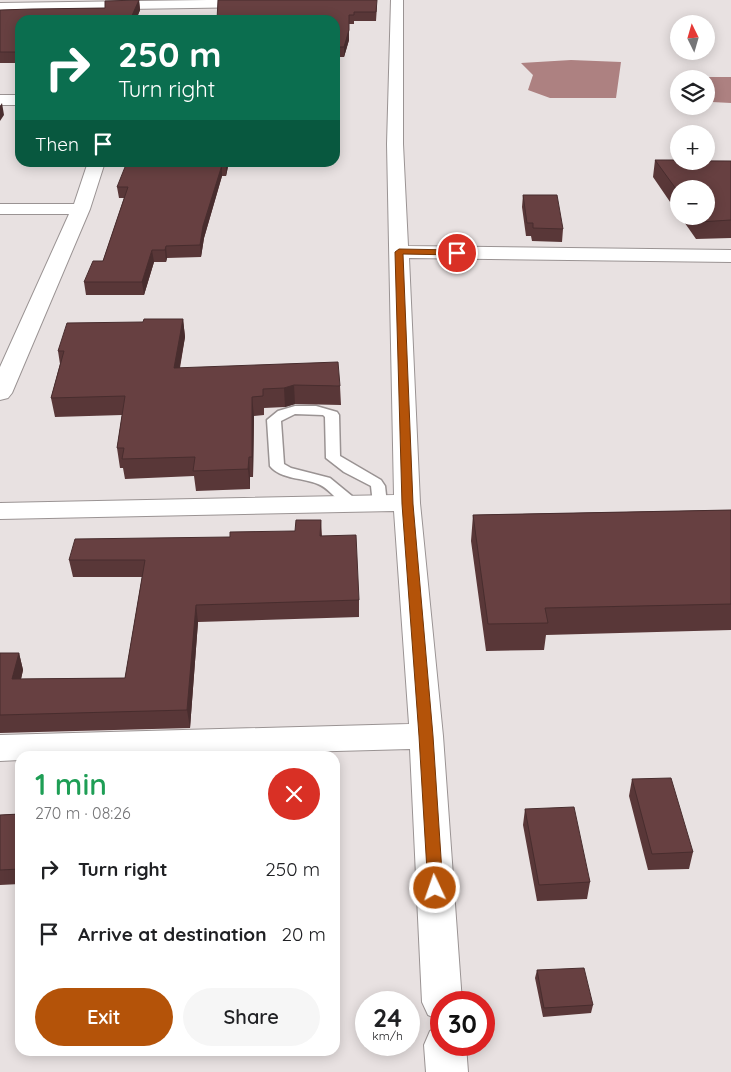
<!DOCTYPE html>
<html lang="en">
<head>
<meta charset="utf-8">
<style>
	body { margin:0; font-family:Quicksand,sans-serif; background:#f6f6f6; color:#202124; height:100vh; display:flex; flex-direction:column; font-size:19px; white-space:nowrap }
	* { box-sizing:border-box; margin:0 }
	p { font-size:16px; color:#757577 }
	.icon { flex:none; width:28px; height:28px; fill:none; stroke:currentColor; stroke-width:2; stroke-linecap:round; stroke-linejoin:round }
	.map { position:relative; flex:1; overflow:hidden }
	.panel { position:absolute; left:15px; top:751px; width:325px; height:305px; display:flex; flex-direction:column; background:#fff; border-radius:15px; box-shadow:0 2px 12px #0003 }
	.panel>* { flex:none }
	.banner { position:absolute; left:15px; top:15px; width:325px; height:152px; border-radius:15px; box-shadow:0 2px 12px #0003; background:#0b6e4f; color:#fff; overflow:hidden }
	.needle { width:32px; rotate:355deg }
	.buttons { position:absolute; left:670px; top:15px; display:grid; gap:10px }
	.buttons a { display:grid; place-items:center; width:45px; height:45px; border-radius:50%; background:#fff; box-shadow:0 2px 12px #0003; font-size:25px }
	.speed { position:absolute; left:355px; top:991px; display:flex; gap:10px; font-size:25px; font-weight:700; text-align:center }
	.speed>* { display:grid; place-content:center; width:65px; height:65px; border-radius:50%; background:#fff; box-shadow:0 2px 12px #0003; line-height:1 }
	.speed small { font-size:12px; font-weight:400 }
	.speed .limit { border:8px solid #d22; background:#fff; color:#111 }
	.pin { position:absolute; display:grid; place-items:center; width:42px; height:42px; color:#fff; margin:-21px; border:2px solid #fff; border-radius:50%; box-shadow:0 1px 5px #0007 }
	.me { position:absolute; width:55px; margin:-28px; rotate:357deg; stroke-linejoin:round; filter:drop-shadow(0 0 4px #0008) }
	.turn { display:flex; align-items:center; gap:18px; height:105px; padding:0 20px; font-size:22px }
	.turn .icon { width:65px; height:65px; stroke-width:2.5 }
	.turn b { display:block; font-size:35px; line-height:42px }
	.then { display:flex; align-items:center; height:48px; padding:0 20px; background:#0003; gap:10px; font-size:19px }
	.round { display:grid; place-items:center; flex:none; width:52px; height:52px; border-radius:26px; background:#f6f6f6 }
	.overview { display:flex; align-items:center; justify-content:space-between; height:85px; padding:0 20px }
	h1 { font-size:30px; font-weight:600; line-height:38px; color:#1e9e55 }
	.primary-button { display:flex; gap:10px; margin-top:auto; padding:10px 20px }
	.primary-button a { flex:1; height:58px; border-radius:30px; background:#b45309; color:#fff; font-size:20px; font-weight:600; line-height:58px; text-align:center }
	.primary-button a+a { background:#f6f6f6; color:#202124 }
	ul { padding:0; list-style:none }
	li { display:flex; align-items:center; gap:15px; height:65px; padding:0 20px }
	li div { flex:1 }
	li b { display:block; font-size:19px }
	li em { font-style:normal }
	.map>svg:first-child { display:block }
</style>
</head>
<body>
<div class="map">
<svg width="731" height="1072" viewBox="0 0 731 1072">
	<rect width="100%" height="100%" fill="#e8e1e1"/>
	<path fill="#ad8181" d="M571,60L621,62L616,98H550L528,90L533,75L521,63Z
		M693,77H731V103L712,102L706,99V79Z"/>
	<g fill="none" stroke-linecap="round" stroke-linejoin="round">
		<g stroke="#9a9393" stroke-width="3">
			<path id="service" d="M295,406H316L337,412L339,415L340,456L381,480L385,486L387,504L385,507H375L373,504L371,486L344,472L326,458L325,417L323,415L295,414L281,421L284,464L291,468L330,478L358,501L360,504L358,507C342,511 332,489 318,484C304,478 280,479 270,466L267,420L278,411Z"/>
		</g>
		<g stroke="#9a9393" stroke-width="2">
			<path id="minor" d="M207,0H259L262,3L256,7L0,11V3Z
				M391,0H403V144L408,246L731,250V262L409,258L420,503L443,736L462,1002H441V1021L428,1015L422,1002L410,749L158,756H20V760L0,761V735L409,724L394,511L0,519V503L394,495L387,144Z
				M0,95H20V105H0Z
				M88,162H105L90,209L12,393L8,398L0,400V367L69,214H0V204H74Z
				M441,1026V1045H466L468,1072H426L424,1045L430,1031Z"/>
		</g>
		<use href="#service" fill="#fff" fill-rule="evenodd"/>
		<use href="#minor" fill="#fff" fill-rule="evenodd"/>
	</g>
	<path fill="#593738" d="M139,0L140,10L136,20H20V63H0V10L105,8Z
		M377,6L376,21H354V24H349V40L344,57H335V20H217Z
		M655,160L731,161V238L696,239L680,216H706L679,189V215L653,177Z
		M229,162L226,176H222L204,238L201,257L167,258L166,262H154L144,295H86L84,282L103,261L124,198H119L117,187Z
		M523,195L563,229L562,242L532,241L531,236H526L522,207Z
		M183,319L185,337L180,368L340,386L341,405L295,404L285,407L264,408V415L254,416L253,477H250V489L196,491L194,476L125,479L123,468H120L117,448L122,415L55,417L51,398L60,364L58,351L143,322Z
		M731,510V630L546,635L544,650L486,651L471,541L473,515Z
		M321,520L322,536L359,600V617L198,622L190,728L0,733V653H19L23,670L21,679L125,678L142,577H73L69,560L230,537L295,531Z
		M632,779L693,852L689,869L648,870L629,796Z
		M335,799L339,849V866H335Z
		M525,809L590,882L587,899L537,901L523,825Z
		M20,814V884L0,885V815Z
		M537,970L593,1005L591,1013L543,1017L535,978Z"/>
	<path fill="#482d2e" d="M139,0L140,10L136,20H130Z
		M349,15V40L344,57V47Z
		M2,103L4,115L0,121V106Z
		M226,162H229L226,176Z
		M222,165V176L204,238L201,257L200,245L203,226Z
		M166,246L167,258L166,262L165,250Z
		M152,250L154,262L144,295L142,282Z
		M183,319L185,337L176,387L174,368Z
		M294,385L295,404L285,407L284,388Z
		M252,397L254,416L253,477L252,457Z
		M249,457L250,477V489L248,469Z
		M196,605L198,622L190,728L187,710Z
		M19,653L23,670L17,697L12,679Z"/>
	<path fill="#674041" stroke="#482d2e" d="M139,0L130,20H20V52H0V10L32,9L105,8V1Z
		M218,0H377L376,12H354V15H349V30L344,47H335V20H217Z
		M655,160H679V161H731V220L699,222L695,216H706V189H679V193Z
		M127,162H226V165H222L203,226L200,245L166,246L165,250H152L142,282H84L93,261H103L128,187H117Z
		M523,195H557L563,229L533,228V223H527Z
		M144,319H183L174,368L338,362L340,386L294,385L284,388L263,389V396L252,397V457H249L248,469L193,471L195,457L122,459L124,448H117L125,396L51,398L64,351H58L67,323L143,322Z
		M731,510V604L545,608L548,623L488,624L473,515Z
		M296,520H321L320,536L356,535L359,600L196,605L187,710L0,715V653H19L12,679L125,678L145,560H69L75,539L230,537V532L295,531Z
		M671,778L693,852L652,854L632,779Z
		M335,799L339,849L335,850Z
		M574,807L590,882L539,885L525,809Z
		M20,814V869L0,870V815Z
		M584,968L593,1005L544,1008L537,970Z"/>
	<path fill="#b45309" stroke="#753606" d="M399,249L457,250L461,253L457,255L403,254L413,504L433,736L443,888L441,893L435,895L430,893L428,888L419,736L402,504L395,252Z"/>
</svg>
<div class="buttons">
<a><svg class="needle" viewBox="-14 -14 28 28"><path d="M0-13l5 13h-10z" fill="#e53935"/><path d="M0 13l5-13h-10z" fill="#757577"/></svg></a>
<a><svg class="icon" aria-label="layers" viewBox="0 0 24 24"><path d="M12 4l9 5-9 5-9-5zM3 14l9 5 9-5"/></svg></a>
<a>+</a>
<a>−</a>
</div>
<div class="speed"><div>24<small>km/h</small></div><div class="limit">30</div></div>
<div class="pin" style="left:457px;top:253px;background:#d93025"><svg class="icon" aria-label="arrive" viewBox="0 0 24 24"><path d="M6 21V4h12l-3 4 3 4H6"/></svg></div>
<svg class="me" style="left:435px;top:888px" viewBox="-20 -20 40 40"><circle r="17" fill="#b45309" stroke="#fff" stroke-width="3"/><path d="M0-11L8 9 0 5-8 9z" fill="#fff"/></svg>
<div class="banner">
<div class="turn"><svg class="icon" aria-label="right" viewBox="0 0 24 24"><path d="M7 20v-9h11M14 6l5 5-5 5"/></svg><div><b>250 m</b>Turn right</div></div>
<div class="then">Then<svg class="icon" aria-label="arrive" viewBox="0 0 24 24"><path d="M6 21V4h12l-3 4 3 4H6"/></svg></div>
</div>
<section class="panel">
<div class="overview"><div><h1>1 min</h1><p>270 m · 08:26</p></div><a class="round" style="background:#d93025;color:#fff"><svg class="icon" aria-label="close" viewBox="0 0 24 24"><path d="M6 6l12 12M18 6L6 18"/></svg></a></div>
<ul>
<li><svg class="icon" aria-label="right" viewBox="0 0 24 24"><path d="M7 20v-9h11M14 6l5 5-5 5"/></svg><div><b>Turn right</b></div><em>250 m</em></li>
<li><svg class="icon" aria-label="arrive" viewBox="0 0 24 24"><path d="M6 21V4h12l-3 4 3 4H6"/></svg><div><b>Arrive at destination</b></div><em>20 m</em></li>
</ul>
<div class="primary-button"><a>Exit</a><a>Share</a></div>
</section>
</div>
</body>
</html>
